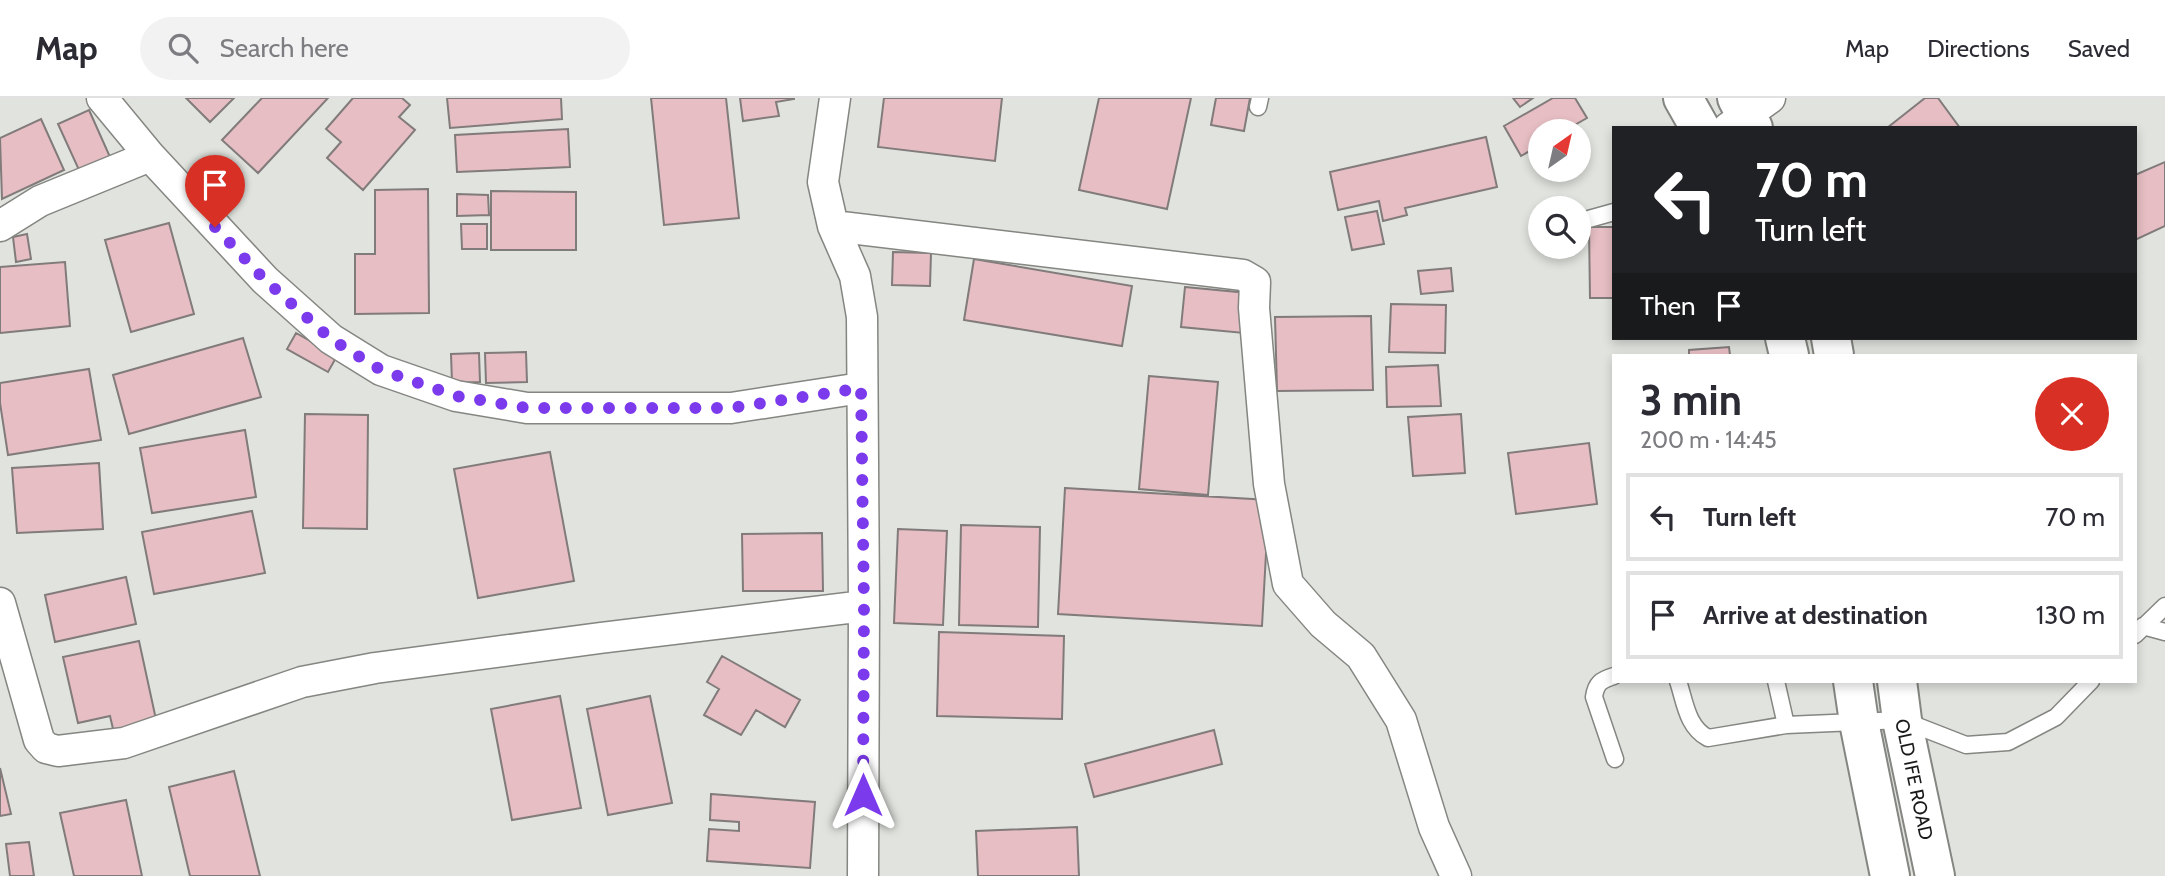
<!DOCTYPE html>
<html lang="en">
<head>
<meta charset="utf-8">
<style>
	body { margin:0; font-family:Cabin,sans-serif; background:#f2f2f3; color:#2b2b33; height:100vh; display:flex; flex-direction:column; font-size:26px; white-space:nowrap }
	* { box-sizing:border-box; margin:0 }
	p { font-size:23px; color:#7c7c81 }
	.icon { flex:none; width:38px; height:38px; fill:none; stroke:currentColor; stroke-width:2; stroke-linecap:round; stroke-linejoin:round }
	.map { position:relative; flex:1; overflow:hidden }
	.sheet { position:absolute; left:1612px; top:256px; width:525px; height:329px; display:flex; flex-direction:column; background:#fff; border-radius:0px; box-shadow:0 4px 10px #0003 }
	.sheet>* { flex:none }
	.guide { position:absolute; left:1612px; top:28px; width:525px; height:214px; border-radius:0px; box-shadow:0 4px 10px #0003; background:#202124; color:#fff; overflow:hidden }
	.needle { width:46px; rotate:34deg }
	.buttons { position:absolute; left:1528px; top:21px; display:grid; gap:14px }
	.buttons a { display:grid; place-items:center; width:63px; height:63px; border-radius:50%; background:#fff; box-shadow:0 4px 10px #0003; font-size:35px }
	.pin { position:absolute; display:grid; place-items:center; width:60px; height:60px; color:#fff; margin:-72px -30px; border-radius:50% 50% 50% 0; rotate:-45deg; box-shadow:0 0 7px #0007 }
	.pin .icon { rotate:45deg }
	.me { position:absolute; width:77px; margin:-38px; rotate:0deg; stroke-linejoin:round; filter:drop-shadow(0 0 5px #0008) }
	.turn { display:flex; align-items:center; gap:24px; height:147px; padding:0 28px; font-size:32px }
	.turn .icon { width:91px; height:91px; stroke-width:2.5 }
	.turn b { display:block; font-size:49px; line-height:60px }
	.then { display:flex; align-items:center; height:66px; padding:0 28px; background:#0003; gap:14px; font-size:26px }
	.round { display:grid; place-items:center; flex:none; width:74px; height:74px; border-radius:37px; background:#f2f2f3 }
	.overview { display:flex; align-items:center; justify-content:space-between; height:119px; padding:0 28px }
	h1 { font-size:42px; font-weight:800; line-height:52px }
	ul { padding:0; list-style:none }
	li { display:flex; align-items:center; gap:21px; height:88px; margin:0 14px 10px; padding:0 14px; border:4px solid #e1e1e2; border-radius:0px }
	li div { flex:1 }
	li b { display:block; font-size:26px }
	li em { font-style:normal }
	header { display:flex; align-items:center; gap:42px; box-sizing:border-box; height:98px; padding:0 35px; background:#fff; border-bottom:2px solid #e1e1e2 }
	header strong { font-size:33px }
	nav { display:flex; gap:38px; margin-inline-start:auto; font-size:24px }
	.search { width:490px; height:63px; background:#f2f2f3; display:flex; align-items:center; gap:18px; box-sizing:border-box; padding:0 24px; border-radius:38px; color:#7c7c81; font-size:26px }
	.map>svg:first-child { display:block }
</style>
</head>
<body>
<header>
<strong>Map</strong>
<div class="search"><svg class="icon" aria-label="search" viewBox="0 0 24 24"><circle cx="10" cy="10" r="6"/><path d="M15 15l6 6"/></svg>Search here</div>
<nav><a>Map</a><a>Directions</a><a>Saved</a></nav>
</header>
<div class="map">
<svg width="2165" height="778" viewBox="0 0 2165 778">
	<rect width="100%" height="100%" fill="#e0e3de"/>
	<path fill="#e6bec3" stroke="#817b7b" stroke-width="2" d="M186,0H234L210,24Z
		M262,0H328L258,75L222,42Z
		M353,0H402L410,7L399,19L415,32L363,92L327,60L341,44L326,31Z
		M447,0H561L562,21L450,30Z
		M651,0H726L739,120L664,127Z
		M740,0H794V1L776,4L779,18L743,23Z
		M884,0H1002L995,63L878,49Z
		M1099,0H1191L1167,111L1079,92Z
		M1216,0H1250L1244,33L1211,27Z
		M1513,0H1533L1520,9Z
		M1553,0H1575L1587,20L1564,33H1540V47L1521,58L1504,28Z
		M1925,0H1938L1960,30H1887Z
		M89,12L110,59L79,72L58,26Z
		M41,21L64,72L2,101L0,40Z
		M568,31L570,69L457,74L455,37Z
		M1486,39L1497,89L1405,110L1407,117L1383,123L1379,103L1338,112L1330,74Z
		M2165,64V128L2135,142V77Z
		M428,91L429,215L355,216V156H375V92Z
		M491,93L576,94V152H491Z
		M457,96L488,97L489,117L457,118Z
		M1377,113L1384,146L1352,152L1345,119Z
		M169,125L194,216L131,234L105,142Z
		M461,126H487V151H462Z
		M1589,129H1614V200H1590Z
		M27,136L31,161L16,164L13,139Z
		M893,154L931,155L930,188L892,187Z
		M974,161L1132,188L1122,248L964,222Z
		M65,164L70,228L0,235V169Z
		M1451,170L1453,193L1421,196L1418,173Z
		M1185,189L1248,195L1244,235L1181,229Z
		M1391,206L1446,207L1445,255L1389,254Z
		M1371,218L1373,292L1277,293L1275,219Z
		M296,235L337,258L328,274L287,251Z
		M243,240L261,299L129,336L113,277Z
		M1729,249L1730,257H1689V252Z
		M526,254L527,284L486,285L485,255Z
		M479,255L480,284L452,285L451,256Z
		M1438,267L1441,308L1387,309L1386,269Z
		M89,271L101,342L8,357L0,305V285Z
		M1149,278L1218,284L1208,397L1139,391Z
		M305,316L368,317L367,431L303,430Z
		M1461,316L1465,375L1413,378L1408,319Z
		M245,332L256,399L152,415L140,350Z
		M1589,345L1597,406L1516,416L1508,355Z
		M550,354L574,483L478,500L454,371Z
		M99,365L103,431L17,435L12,370Z
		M1065,390L1269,402L1262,528L1058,516Z
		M252,413L265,475L154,496L142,434Z
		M961,427L1040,429L1038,529L959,527Z
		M898,431L947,433L943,527L894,525Z
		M822,435L823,493H743L742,436Z
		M126,479L136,526L55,544L45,497Z
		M939,534L1064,538L1062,621L937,618Z
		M139,543L157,626L114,635L110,618L78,625L63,559Z
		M722,558L800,602L785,629L756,612L741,637L704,617L719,591L707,584Z
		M560,598L581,710L512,722L491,611Z
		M650,598L672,705L608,717L587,611Z
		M1214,632L1222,666L1094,699L1085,666Z
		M0,670L11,716L0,718Z
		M234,673L260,778H190L169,689Z
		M711,696L815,704L810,770L707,763L709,731L739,733V724L710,722Z
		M126,702L142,778H74L60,715Z
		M1077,729L1079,778H978L976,733Z
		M29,744L34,778H10L6,746Z"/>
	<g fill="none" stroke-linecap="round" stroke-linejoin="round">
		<g stroke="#848681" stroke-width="19">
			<path id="service" d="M1258,9L1260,0
				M1578,124L1614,114
				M2143,528L2165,534
				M2135,537L2165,508
				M1614,578C1601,582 1596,585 1594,599L1615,661
				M1678,583C1685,604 1687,629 1708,640L1786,627L1902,622L1966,647L2008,644L2056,619L2091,583
				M1776,583L1786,627"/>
		</g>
		<g stroke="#848681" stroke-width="33">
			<path id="minor" d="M102,0L150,58L265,182L331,241L381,272L456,298L527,310H731L861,290
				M835,0L823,84L833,128L855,178L862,219L864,508L863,778
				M1728,30L1770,0
				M0,128L40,103L150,58
				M833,128L1243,177L1255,184L1254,210L1269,386L1288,486L1323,526L1361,558L1401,622L1434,729L1456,778
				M0,505L39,642L46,650L58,653L124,645L302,584L375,570L600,540L864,508"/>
		</g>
		<g stroke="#848681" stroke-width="42">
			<g id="primary">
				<path d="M1683,0L1700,30"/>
				<path d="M1737,0L1753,30"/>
				<path d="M1785,240L1789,257"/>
				<path d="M1831,240L1834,257"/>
				<path d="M1853,583L1859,624L1890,778"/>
				<path id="s1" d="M1897,583L1902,622L1935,778"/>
			</g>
		</g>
		<use href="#service" stroke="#fff" stroke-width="16"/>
		<use href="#minor" stroke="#fff" stroke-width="30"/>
		<use href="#primary" stroke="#fff" stroke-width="38"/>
	</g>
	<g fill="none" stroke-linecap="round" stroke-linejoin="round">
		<path stroke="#7c3aed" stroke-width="12" stroke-dasharray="0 21.6" d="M215,129L265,182L331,241L381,272L456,298L527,310H731L861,290L864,508L863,697"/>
	</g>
	<g text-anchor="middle" stroke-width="6" stroke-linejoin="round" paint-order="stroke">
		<g font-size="19" fill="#1a1b19" stroke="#fff">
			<text dy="7" stroke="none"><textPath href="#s1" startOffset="100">OLD IFE ROAD</textPath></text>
		</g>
	</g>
</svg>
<div class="buttons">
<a><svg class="needle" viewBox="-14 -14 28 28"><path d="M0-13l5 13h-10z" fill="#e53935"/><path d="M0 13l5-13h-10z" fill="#7c7c81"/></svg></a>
<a><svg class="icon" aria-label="search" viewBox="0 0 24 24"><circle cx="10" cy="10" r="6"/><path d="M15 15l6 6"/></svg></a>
</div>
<div class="pin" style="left:215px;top:129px;background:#d93025"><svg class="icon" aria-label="arrive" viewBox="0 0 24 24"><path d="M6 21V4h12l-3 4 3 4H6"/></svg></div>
<svg class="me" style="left:863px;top:697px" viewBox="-20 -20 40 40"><path d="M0-17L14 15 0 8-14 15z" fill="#7c3aed" stroke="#fff" stroke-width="4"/></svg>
<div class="guide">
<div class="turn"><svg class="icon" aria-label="left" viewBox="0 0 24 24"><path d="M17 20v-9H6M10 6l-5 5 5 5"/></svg><div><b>70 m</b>Turn left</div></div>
<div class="then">Then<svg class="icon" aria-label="arrive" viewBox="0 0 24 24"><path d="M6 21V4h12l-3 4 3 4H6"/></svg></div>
</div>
<section class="sheet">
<div class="overview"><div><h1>3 min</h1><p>200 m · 14:45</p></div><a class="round" style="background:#d93025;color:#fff"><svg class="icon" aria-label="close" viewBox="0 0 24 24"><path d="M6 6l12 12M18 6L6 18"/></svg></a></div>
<ul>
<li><svg class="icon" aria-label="left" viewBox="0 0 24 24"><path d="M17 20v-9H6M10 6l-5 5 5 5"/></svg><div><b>Turn left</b></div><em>70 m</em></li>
<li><svg class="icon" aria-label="arrive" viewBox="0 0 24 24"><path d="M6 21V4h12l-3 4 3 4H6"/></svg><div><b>Arrive at destination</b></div><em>130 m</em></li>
</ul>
</section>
</div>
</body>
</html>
